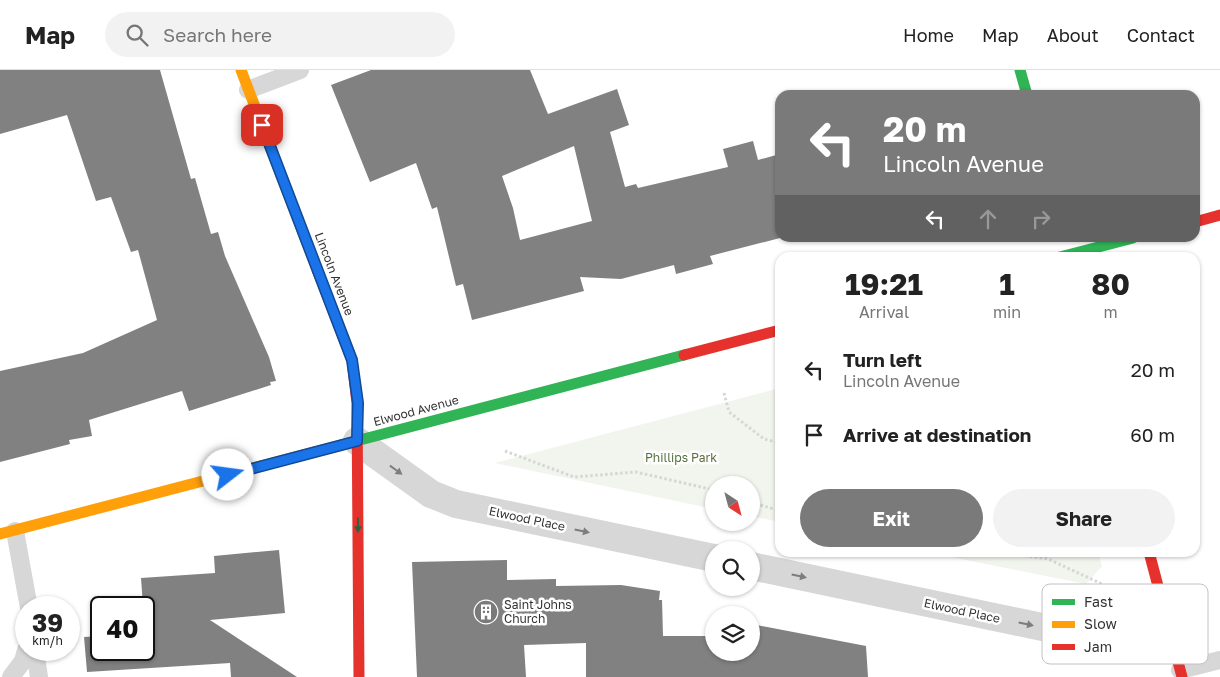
<!DOCTYPE html>
<html lang="en">
<head>
<meta charset="utf-8">
<style>
	body { margin:0; font-family:"Golos Text",sans-serif; background:#f2f2f2; color:#222; height:100vh; display:flex; flex-direction:column; font-size:19px; white-space:nowrap }
	* { box-sizing:border-box; margin:0 }
	p { font-size:16px; color:#767676 }
	.icon { flex:none; width:28px; height:28px; fill:none; stroke:currentColor; stroke-width:2; stroke-linecap:round; stroke-linejoin:round }
	.map { position:relative; flex:1; overflow:hidden }
	.panel { position:absolute; left:775px; top:182px; width:425px; height:305px; display:flex; flex-direction:column; background:#fff; border-radius:15px; box-shadow:0 1px 4px #0004 }
	.panel>* { flex:none }
	.top-card { position:absolute; left:775px; top:20px; width:425px; height:152px; border-radius:15px; box-shadow:0 1px 4px #0004; background:#7a7a7a; color:#fff; overflow:hidden }
	.needle { width:32px; rotate:144deg }
	.buttons { position:absolute; left:705px; top:406px; display:grid; gap:10px }
	.buttons a { display:grid; place-items:center; width:55px; height:55px; border-radius:50%; background:#fff; box-shadow:0 1px 4px #0004; font-size:25px }
	.speed { position:absolute; left:15px; top:526px; display:flex; gap:10px; font-size:25px; font-weight:700; text-align:center }
	.speed>* { display:grid; place-content:center; width:65px; height:65px; border-radius:50%; background:#fff; box-shadow:0 1px 4px #0004; line-height:1 }
	.speed small { font-size:12px; font-weight:400 }
	.speed .limit { border:2px solid #111; border-radius:8px; background:#fff; color:#111 }
	.pin { position:absolute; display:grid; place-items:center; width:42px; height:42px; color:#fff; margin:-21px; border-radius:10px; box-shadow:0 2px 8px #0006 }
	.me { position:absolute; width:55px; margin:-28px; rotate:75deg; stroke-linejoin:round; filter:drop-shadow(0 0 4px #0008) }
	.turn { display:flex; align-items:center; gap:18px; height:105px; padding:0 25px; font-size:22px }
	.turn .icon { width:65px; height:65px; stroke-width:2.5 }
	.turn b { display:block; font-size:35px; line-height:42px }
	.lanes { display:flex; align-items:center; height:48px; padding:0 25px; background:#0003; justify-content:center; gap:25px; direction:ltr }
	.lanes .off { opacity:.35 }
	.eta { display:flex; justify-content:space-evenly; align-items:center; height:85px; text-align:center }
	.eta b { font-size:30px; font-weight:700; line-height:35px }
	.primary-button { display:flex; gap:10px; margin-top:auto; padding:10px 25px }
	.primary-button a { flex:1; height:58px; border-radius:30px; background:#7a7a7a; color:#fff; font-size:20px; font-weight:700; line-height:58px; text-align:center }
	.primary-button a+a { background:#f2f2f2; color:#222 }
	ul { padding:0; list-style:none }
	li { display:flex; align-items:center; gap:15px; height:65px; padding:0 25px }
	li div { flex:1 }
	li b { display:block; font-size:19px }
	li em { font-style:normal }
	header { display:flex; align-items:center; gap:30px; box-sizing:border-box; height:70px; padding:0 25px; background:#fff; border-bottom:1px solid #e0e0e0 }
	header strong { font-size:24px }
	nav { display:flex; gap:28px; margin-inline-start:auto; font-size:18px }
	.search { width:350px; height:45px; background:#f2f2f2; display:flex; align-items:center; gap:12px; box-sizing:border-box; padding:0 18px; border-radius:28px; color:#767676; font-size:19px }
	.map>svg:first-child { display:block }
</style>
</head>
<body>
<header>
<strong>Map</strong>
<div class="search"><svg class="icon" aria-label="search" viewBox="0 0 24 24"><circle cx="10" cy="10" r="6"/><path d="M15 15l6 6"/></svg>Search here</div>
<nav><a>Home</a><a>Map</a><a>About</a><a>Contact</a></nav>
</header>
<div class="map">
<svg width="1220" height="607" viewBox="0 0 1220 607">
	<rect width="100%" height="100%" fill="#fff"/>
	<path fill="#f1f5ed" d="M780,318V452L751,446V415H714V439L495,393Z
		M931,483H1098L1102,496L1086,514Z"/>
	<path fill="#818181" fill-rule="evenodd" d="M0,0H160L191,109L195,108L211,164L218,162L225,186L269,287L276,311L270,312L271,315L189,341L182,321L89,350L92,366L69,370L70,374L0,392V301L83,283L157,250L138,180L131,182L111,127L96,131L67,45L0,64Z
		M371,0H530L548,44L617,19L629,55L610,62L625,117L636,114L638,118L728,97L723,79L753,71L758,90L780,84V168L710,186L713,194L676,204L674,195L621,209L580,207L584,221L472,250L463,214L456,216L437,137L432,139L416,93L370,112L331,15ZM574,76L592,151L520,170L513,138L502,106Z
		M279,480L285,543L210,550L297,607H231L230,593L87,602L84,567L101,566V580H144L145,563L141,508L215,503L214,486Z
		M507,490V510L556,509V516L621,515L660,521L659,530H662L663,566H714V582H751V554L866,576L868,607H586V573L524,575L526,607H417L412,492Z"/>
	<g fill="none" stroke-linecap="round" stroke-linejoin="round">
		<path stroke="#d6d6d6" stroke-width="3" stroke-dasharray="2.5 2.5" stroke-linecap="butt" d="M724,323L729,342L764,369L780,373
			M505,381L574,407L636,402L714,420
			M751,432L780,441
			M1000,482L1048,489L1115,520"/>
		<path stroke="#d7d7d7" stroke-width="18" d="M248,20L300,0
			M15,461L29,538
			M35,580L39,607
			M1180,600L1220,590
			M11,607L23,591L26,580"/>
		<path stroke="#d7d7d7" stroke-width="28" d="M357,371L431,424L456,434L714,488
			M751,496L1128,575H1149L1172,570"/>
		<path stroke="#30b455" stroke-width="11" d="M1020,0L1027,25
			M1056,188L1133,168
			M341,375L684,285"/>
		<path stroke="#ff9f0a" stroke-width="11" d="M241,0L318,202
			M0,464L341,375"/>
		<path stroke="#e5322d" stroke-width="11" d="M1195,152L1220,145
			M318,202L352,290L357,333L359,607
			M684,285L780,260
			M1149,482L1182,607"/>
	</g>
	<defs><path id="oneway-solid" d="M-6-.8H1V-3.2L6.5 0L1 3.2V.8H-6Z" transform="scale(1.25)"/></defs>
	<g fill="#7d7d7d">
		<use href="#oneway-solid" transform="translate(396 400) rotate(36)"/>
		<use href="#oneway-solid" transform="translate(582 461) rotate(12)"/>
		<use href="#oneway-solid" transform="translate(799 506) rotate(12)"/>
		<use href="#oneway-solid" transform="translate(1026 554) rotate(12)"/>
	</g>
	<use fill="#32603f" href="#oneway-solid" transform="translate(358 455) rotate(90)"/>
	<g fill="none" stroke-linecap="round" stroke-linejoin="round">
		<g stroke="#114b97" stroke-width="12">
			<path id="route" d="M228,405L357,371L358,333L352,290L262,55"/>
		</g>
		<use href="#route" stroke="#1a73e8" stroke-width="9"/>
	</g>
	<defs>
		<g id="building-disc" transform="scale(1.25)"><circle r="9.5" fill="#7a7a7a" stroke="#fff"/><path d="M-4-6H4V6H1V3H-1V6H-4ZM-2.5-4.3h1.7v1.8h-1.7ZM.8-4.3h1.7v1.8H.8ZM-2.5-1h1.7V.8h-1.7ZM.8-1h1.7V.8H.8Z" fill="#fff"/></g>
	</defs>
	<g fill-rule="evenodd">
		<use href="#building-disc" x="486" y="542"/>
	</g>
	<g text-anchor="middle" stroke-width="5" stroke-linejoin="round" paint-order="stroke">
		<g font-size="12" fill="#333" stroke="#fff">
			<text transform="translate(334 204) rotate(69)" y="4">Lincoln Avenue</text>
			<text transform="translate(416 341) rotate(-15)" y="4">Elwood Avenue</text>
			<text transform="translate(527 449) rotate(12)" y="4">Elwood Place</text>
			<text transform="translate(962 541) rotate(12)" y="4">Elwood Place</text>
		</g>
		<g font-size="12" fill="#56703f" stroke="#fff">
			<text x="681" y="392">Phillips Park</text>
		</g>
		<g font-size="12" fill="#333" stroke="#fff" text-anchor="start">
			<text x="504" y="539">Saint Johns<tspan x="504" dy="14">Church</tspan></text>
		</g>
	</g>
	<rect x="1042" y="514" width="166" height="80" rx="8" fill="#fff" stroke="#c2c2c2" stroke-width="1"/>
	<rect x="1052" y="529" width="23" height="6" fill="#30b455"/>
	<rect x="1052" y="551" width="23" height="7" fill="#ff9f0a"/>
	<rect x="1052" y="574" width="23" height="6" fill="#e5322d"/>
	<g font-size="14" fill="#333">
		<text x="1084" y="537">Fast</text>
		<text x="1084" y="559">Slow</text>
		<text x="1084" y="582">Jam</text>
	</g>
</svg>
<div class="buttons">
<a><svg class="needle" viewBox="-14 -14 28 28"><path d="M0-13l5 13h-10z" fill="#e53935"/><path d="M0 13l5-13h-10z" fill="#767676"/></svg></a>
<a><svg class="icon" aria-label="search" viewBox="0 0 24 24"><circle cx="10" cy="10" r="6"/><path d="M15 15l6 6"/></svg></a>
<a><svg class="icon" aria-label="layers" viewBox="0 0 24 24"><path d="M12 4l9 5-9 5-9-5zM3 14l9 5 9-5"/></svg></a>
</div>
<div class="speed"><div>39<small>km/h</small></div><div class="limit">40</div></div>
<div class="pin" style="left:262px;top:55px;background:#d93025"><svg class="icon" aria-label="arrive" viewBox="0 0 24 24"><path d="M6 21V4h12l-3 4 3 4H6"/></svg></div>
<svg class="me" style="left:228px;top:405px" viewBox="-20 -20 40 40"><circle r="19" fill="#fff"/><path d="M0-13L10 11 0 6-10 11z" fill="#1a73e8"/></svg>
<div class="top-card">
<div class="turn"><svg class="icon" aria-label="left" viewBox="0 0 24 24"><path d="M17 20v-9H6M10 6l-5 5 5 5"/></svg><div><b>20 m</b>Lincoln Avenue</div></div>
<div class="lanes"><svg class="icon" aria-label="left" viewBox="0 0 24 24"><path d="M17 20v-9H6M10 6l-5 5 5 5"/></svg><svg class="icon off" aria-label="ahead" viewBox="0 0 24 24"><path d="M12 20V5M6 11l6-6 6 6"/></svg><svg class="icon off" aria-label="right" viewBox="0 0 24 24"><path d="M7 20v-9h11M14 6l5 5-5 5"/></svg></div>
</div>
<section class="panel">
<div class="eta">
<div><b>19:21</b><p>Arrival</p></div>
<div><b>1</b><p>min</p></div>
<div><b>80</b><p>m</p></div>
</div>
<ul>
<li><svg class="icon" aria-label="left" viewBox="0 0 24 24"><path d="M17 20v-9H6M10 6l-5 5 5 5"/></svg><div><b>Turn left</b><p>Lincoln Avenue</p></div><em>20 m</em></li>
<li><svg class="icon" aria-label="arrive" viewBox="0 0 24 24"><path d="M6 21V4h12l-3 4 3 4H6"/></svg><div><b>Arrive at destination</b></div><em>60 m</em></li>
</ul>
<div class="primary-button"><a>Exit</a><a>Share</a></div>
</section>
</div>
</body>
</html>
